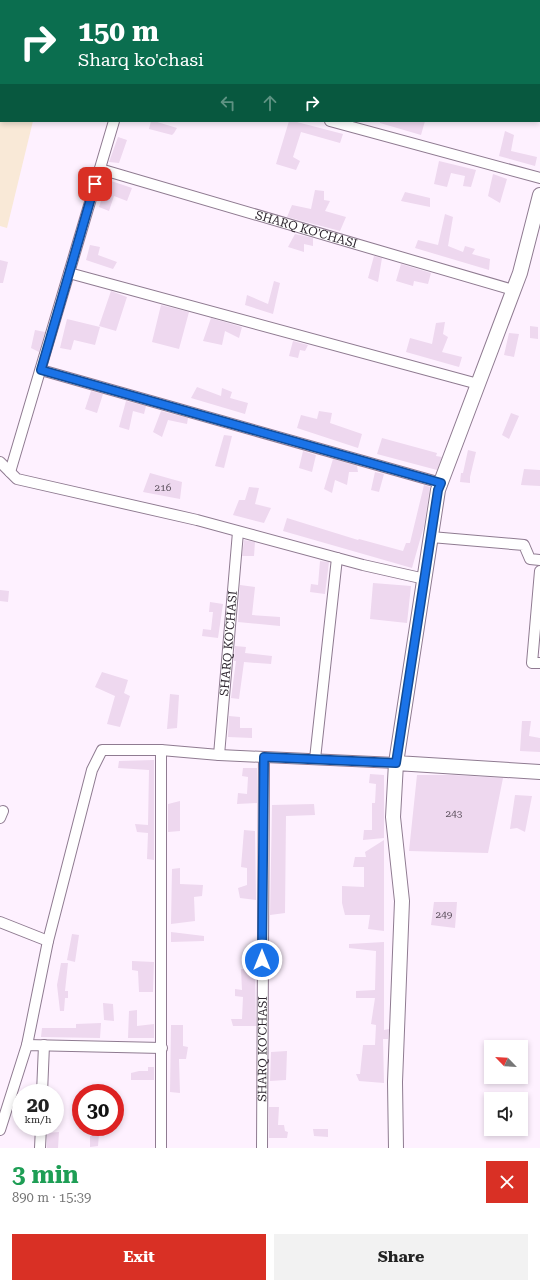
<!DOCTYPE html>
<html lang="en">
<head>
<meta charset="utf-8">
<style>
	body { margin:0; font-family:"Roboto Serif",serif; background:#f2f2f2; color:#222; height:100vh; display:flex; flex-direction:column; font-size:15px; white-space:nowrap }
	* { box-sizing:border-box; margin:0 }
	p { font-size:13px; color:#767676 }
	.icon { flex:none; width:22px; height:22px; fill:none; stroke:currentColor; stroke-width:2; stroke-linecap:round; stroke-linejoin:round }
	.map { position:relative; height:1148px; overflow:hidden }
	.side { display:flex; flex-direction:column; background:#fff; flex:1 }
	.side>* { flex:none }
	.guide { position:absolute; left:0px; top:0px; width:540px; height:122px; box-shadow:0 2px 6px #0003; background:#0b6e4f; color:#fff; overflow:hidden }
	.needle { width:26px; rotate:295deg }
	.buttons { position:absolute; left:484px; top:1040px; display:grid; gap:8px }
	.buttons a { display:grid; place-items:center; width:44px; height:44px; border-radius:0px; background:#fff; box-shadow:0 2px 6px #0003; font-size:20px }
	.speed { position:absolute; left:12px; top:1084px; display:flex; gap:8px; font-size:20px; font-weight:700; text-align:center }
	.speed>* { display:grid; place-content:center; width:52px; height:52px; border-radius:50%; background:#fff; box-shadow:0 2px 6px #0003; line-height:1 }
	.speed small { font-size:10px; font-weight:400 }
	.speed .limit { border:6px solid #d22; background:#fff; color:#111 }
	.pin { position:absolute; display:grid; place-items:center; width:34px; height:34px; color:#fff; margin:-17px; border-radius:8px; box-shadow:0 2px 6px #0006 }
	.me { position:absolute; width:44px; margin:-22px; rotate:0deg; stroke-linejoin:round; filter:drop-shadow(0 0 3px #0008) }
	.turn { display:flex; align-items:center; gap:14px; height:84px; padding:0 12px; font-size:18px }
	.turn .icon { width:52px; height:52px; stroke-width:2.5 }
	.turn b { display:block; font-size:28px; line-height:34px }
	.lanes { display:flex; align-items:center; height:38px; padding:0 12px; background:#0003; justify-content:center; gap:20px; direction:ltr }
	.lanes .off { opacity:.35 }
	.round { display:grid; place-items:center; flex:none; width:42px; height:42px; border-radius:0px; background:#f2f2f2 }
	.head { display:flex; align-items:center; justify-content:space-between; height:68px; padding:0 12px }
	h1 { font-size:24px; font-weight:700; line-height:30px; color:#1e9e55 }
	.button { display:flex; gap:8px; margin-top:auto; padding:8px 12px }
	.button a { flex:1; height:46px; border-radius:0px; background:#d93025; color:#fff; font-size:16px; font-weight:700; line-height:46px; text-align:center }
	.button a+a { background:#f2f2f2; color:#222 }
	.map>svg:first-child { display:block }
</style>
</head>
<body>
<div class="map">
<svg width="540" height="1148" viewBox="0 0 540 1148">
	<rect width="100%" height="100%" fill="#fef1ff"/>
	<path fill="#f9e9d7" d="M0,47L1,121H33L7,228L0,226Z"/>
	<path fill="#eed8ef" d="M151,121H154L177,128L174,133L172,135L149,129Z
		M289,121H293L343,134L340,143L301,132L293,157L300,161L296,170L276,164Z
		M380,121H425L421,135L380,123Z
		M505,131L514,135L511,151L537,157L535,166L499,156Z
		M118,137L127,140L119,163L109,162Z
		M439,161L476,170L471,187L463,186L465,176L451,173L447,187L434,184Z
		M493,174L507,179L500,203L488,196Z
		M108,180L132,188L127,201L114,196L109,211L99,207Z
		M315,190L324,191V200L330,201L325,211L346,217L340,231L287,217L292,205L311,209Z
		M405,192L430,198V207L401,201Z
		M445,214L453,217L448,246L463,252L465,246L475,249L472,254L490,259L489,270L415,248L418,240L438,245Z
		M295,234L313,238V246L304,244V252L288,247Z
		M90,245L100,247L98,255L117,262L113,269L86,260Z
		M374,256L382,258L378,282L368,278Z
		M0,260L8,262L3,283H0Z
		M401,264L431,273L428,284L414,281L413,286L396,281Z
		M274,281L280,283L273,314L245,305L247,295L268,304Z
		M111,291L127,297L116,331L99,326Z
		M161,305L189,312L179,349L152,342Z
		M211,318L242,327L239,338L225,331L222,345L203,341Z
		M67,319L100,327L95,345L74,340L71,350L60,348Z
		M445,322L443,334L448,337L442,352L462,357L459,367L406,352L410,338L432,344L436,323Z
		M530,326L538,327V339L530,338Z
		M35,330L45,332L39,352L31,348Z
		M509,333L519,334L514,357L504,355Z
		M293,341L308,345L305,351L300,350L298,358L289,356Z
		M197,387L221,396L222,388L232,392L230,398L248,403L245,414L191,398Z
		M91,391L103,394L97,413L85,409Z
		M126,401L146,406L144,414L133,411L129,430L119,427Z
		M161,411L188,418L187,424L168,420L162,437L153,432Z
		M319,411L332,413L330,423L362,434L358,448L297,428L301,415L317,419Z
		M511,413L519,416L509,439L502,435Z
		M224,435L232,436L224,468L215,466Z
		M382,438L437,453L436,456L442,457L437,470L377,454Z
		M468,450L476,452L470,477V483L460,482L461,473H463Z
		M303,451L316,455L312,472L299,468Z
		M333,459L357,466L358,472H349L347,485L335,480L332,493L324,489Z
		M524,469L540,470V486L521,485Z
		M375,472L384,474L379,492L371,490Z
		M150,473L182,482L180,499L143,492Z
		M424,485L430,487L424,526L412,568L283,531L287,518L358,540L359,539L403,551L406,543H410Z
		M249,487L259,488L255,504L271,508L264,523L233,515L239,500H245Z
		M244,540L255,542L254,556H242Z
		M320,561L329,562L325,594L310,592L311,584L318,585Z
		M373,583L411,586L407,623L370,619Z
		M240,585L255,587L252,615L280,617V626L238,622Z
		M0,590L9,591L8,602L0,601Z
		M210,602L223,604L218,638L202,636L203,629L211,630L213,612H209Z
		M235,646L246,647L245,653L272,656L271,664L244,662L239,699L231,698L236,661H234Z
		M102,672L128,680L124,693L130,696L120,727L107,724L115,696L95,687Z
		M170,694L179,695L177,728L167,729Z
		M229,716L240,717V728H252V738L228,737Z
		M522,721H531L529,736L540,738V752L520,751Z
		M154,760V860L147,859L148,833L137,832L135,824L148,825L149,770L118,768L119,761Z
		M243,768H257V803L237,804L238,793L247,794L248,777L242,776Z
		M370,774L384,775V838L363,840L364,830H372V803H375L376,784L369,783Z
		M417,775H453L503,778L488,853L409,851Z
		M515,795L532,796L525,832L517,828L510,829Z
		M180,801V831L168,832V804Z
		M314,804L315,815L286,816L285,913L270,915L272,805Z
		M244,830L255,831L256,900L240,898L238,888L247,885V868L241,867Z
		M384,840V931L368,929L370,915H345L342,903V886L364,887V867H353L355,857H366L365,852Z
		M180,868V884L203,885L202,896L194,897L195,921L171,924L172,869Z
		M434,902H457L455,928L431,925Z
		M171,932L204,936V941L171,942Z
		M72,934L79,935L75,962L67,960Z
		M384,942V1030L389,1029L388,1039H383L384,1083L359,1081L356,1074H360L363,1045H375L376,1025L371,1024L375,998H356V991L375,990L376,951L349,948V944Z
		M132,961L154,962L153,992H139L138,971L132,970Z
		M61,963H68L65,991H68V998H65L64,1011H60L57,985Z
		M241,969H255L256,1026H233L231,1019H242L243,997L235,996V989L242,990Z
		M103,1003L113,1004L114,1021L104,1020Z
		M137,1010V1026L154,1024V1038H128L129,1011Z
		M101,1023L100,1038L41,1037L42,1028H76V1024Z
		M171,1025H183V1046L188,1047L186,1059H179L180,1093L170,1092Z
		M287,1051L286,1080L270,1081L271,1052Z
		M148,1067H154V1080H131V1073L139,1071H148Z
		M269,1107H279L278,1125H284L285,1131L288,1132L287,1138H269Z
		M313,1129H328V1137L314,1136Z
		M59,1132L58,1148H47V1133Z
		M99,1134L98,1146L90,1147V1136Z"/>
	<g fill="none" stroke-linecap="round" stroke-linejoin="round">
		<g stroke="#8f7b91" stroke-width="12">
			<g id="street">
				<path d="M374,0L378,1"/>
				<path d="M34,1L35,0"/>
				<path d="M196,1V0"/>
				<path d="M334,1L335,0"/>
				<path d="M0,35H1"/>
				<path d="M539,45L540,46"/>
				<path d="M330,121L540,178"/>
				<path id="s1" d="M100,169L513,290"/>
				<path d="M69,273L478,384"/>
				<path d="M41,370L441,483"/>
				<path d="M0,462L17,479L197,520L363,565L425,579"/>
				<path d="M10,472L114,121"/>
				<path d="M431,537L524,545L530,559L540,560"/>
				<path d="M540,571L532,663H540"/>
				<path d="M161,750V1148"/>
				<path id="s2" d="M219,755L238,532"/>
				<path d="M315,759L337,558"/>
				<path d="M0,818L3,811"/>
				<path d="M0,922L48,941L27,1045"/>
				<path d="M48,941L92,770L102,750H161L219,755L396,763"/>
				<path d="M42,1093L44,1045"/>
				<path d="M0,1130L27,1045L162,1048"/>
				<path d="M40,1148L41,1127"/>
				<path id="s3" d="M262,1148L264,757"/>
			</g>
		</g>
		<g stroke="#8f7b91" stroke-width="16">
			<path id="secondary" d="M396,763L540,772
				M396,1148L395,1082L402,901L393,817L396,763L438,490L520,273L540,195"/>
		</g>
		<use href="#street" stroke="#fff" stroke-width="10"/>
		<use href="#secondary" stroke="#fff" stroke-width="14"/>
	</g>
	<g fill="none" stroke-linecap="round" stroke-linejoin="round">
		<g stroke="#114b97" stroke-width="10">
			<path id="route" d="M95,184L41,370L441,483L438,490L396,763L264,757L262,960"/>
		</g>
		<use href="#route" stroke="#1a73e8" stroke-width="7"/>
	</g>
	<g text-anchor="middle" stroke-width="4" stroke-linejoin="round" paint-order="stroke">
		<g font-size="10" fill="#5e525f">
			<text x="163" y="491">216</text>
			<text x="454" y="817">243</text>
			<text x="444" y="918">249</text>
		</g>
		<g font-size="12" fill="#2e262f" stroke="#fff">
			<text dy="4" stroke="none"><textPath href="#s1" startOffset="215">SHARQ KO'CHASI</textPath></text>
			<text dy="4" stroke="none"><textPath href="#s2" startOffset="112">SHARQ KO'CHASI</textPath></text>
			<text dy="4" stroke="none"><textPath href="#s3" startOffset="99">SHARQ KO'CHASI</textPath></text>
		</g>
	</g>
</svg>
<div class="buttons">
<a><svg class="needle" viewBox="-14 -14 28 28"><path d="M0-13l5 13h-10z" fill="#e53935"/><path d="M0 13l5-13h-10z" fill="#767676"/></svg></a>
<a><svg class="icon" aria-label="sound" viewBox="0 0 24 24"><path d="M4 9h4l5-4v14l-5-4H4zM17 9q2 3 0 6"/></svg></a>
</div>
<div class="speed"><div>20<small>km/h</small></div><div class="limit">30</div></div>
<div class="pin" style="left:95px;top:184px;background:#d93025"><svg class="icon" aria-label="arrive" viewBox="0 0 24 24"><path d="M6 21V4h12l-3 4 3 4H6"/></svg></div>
<svg class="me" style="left:262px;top:960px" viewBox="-20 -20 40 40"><circle r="17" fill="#1a73e8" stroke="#fff" stroke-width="3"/><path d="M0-11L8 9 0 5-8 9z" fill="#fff"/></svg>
<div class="guide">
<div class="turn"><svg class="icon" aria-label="right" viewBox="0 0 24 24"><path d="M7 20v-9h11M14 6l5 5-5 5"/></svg><div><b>150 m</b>Sharq ko'chasi</div></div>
<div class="lanes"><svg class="icon off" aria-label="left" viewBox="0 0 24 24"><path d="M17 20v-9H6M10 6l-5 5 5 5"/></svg><svg class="icon off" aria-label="ahead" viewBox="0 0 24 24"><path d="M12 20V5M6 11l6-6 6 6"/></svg><svg class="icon" aria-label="right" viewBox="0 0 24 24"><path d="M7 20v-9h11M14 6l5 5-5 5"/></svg></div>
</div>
</div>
<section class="side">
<div class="head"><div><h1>3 min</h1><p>890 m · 15:39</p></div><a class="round" style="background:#d93025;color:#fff"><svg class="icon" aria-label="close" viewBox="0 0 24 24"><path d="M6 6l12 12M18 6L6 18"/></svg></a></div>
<div class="button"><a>Exit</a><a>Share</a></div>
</section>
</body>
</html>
